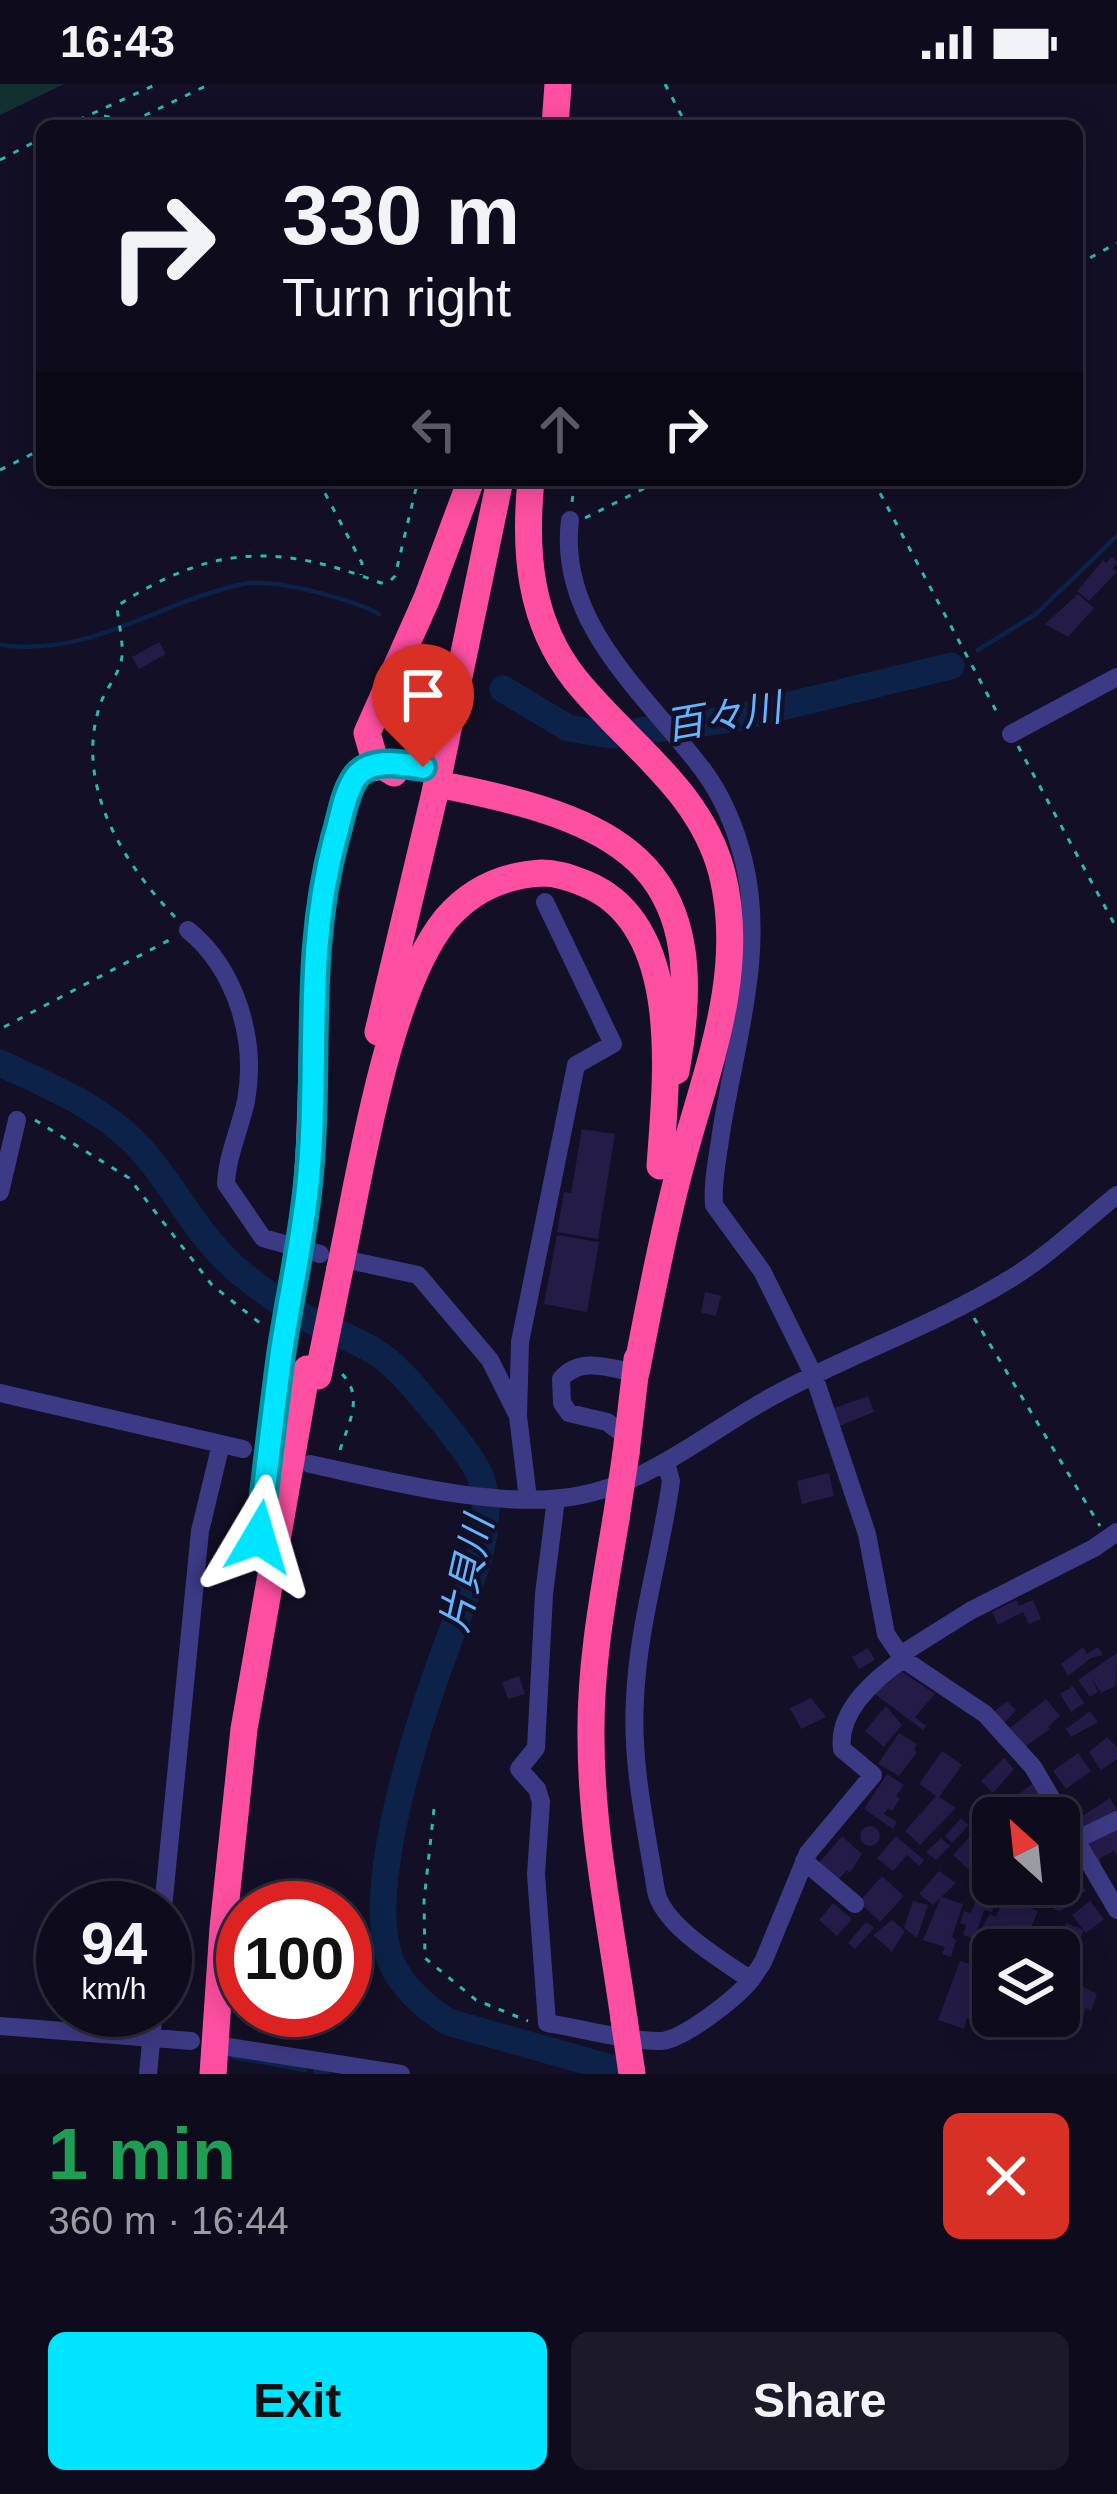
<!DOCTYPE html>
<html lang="en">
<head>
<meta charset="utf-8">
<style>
	body { margin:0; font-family:Arial,"Noto Sans JP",sans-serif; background:#1c1929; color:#f1f3f6; height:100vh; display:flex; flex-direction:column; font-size:45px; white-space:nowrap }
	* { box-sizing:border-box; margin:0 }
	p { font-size:39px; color:#9b9ba3 }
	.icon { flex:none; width:66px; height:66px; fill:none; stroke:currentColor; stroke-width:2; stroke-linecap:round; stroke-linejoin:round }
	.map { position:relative; height:1990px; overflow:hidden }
	.details { display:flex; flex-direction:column; background:#0e0b1c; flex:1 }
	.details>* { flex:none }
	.hud { position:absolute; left:36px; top:36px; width:1047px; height:366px; border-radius:18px; box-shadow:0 6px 30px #0003,0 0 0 3px #2e2b3b; background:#0e0b1c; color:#f1f3f6; overflow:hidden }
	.needle { width:78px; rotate:333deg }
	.fabs { position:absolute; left:972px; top:1713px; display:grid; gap:24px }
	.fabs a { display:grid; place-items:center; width:108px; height:108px; border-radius:18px; background:#0e0b1c; box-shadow:0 6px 30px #0003,0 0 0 3px #2e2b3b; font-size:60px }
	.speed { position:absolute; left:36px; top:1797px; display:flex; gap:24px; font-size:60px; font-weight:700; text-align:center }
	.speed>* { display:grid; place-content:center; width:156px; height:156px; border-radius:50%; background:#0e0b1c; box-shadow:0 6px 30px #0003,0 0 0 3px #2e2b3b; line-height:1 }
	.speed small { font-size:30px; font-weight:400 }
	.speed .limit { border:18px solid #d22; background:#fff; color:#111 }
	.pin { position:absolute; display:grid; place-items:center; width:102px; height:102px; color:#fff; margin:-123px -51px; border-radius:50% 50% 50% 0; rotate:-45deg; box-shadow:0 0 12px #0007 }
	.pin .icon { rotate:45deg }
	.me { position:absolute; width:132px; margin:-66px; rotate:7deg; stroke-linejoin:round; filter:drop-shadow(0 0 9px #0008) }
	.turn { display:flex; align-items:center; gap:42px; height:252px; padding:0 48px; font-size:54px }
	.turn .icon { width:156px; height:156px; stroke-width:2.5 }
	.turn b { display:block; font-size:84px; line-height:102px }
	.lanes { display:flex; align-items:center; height:114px; padding:0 48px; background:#0003; justify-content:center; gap:60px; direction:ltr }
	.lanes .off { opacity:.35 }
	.round { display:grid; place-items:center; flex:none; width:126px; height:126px; border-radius:18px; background:#1c1929 }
	.headline { display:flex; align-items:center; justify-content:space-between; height:204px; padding:0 48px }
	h1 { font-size:72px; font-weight:600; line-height:90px; color:#1e9e55 }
	.action { display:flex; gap:24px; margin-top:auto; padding:24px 48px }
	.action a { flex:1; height:138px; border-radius:18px; background:#00e5ff; color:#111; font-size:48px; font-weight:600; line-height:138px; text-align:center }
	.action a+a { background:#1c1929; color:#f1f3f6 }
	.status { display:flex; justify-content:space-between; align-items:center; height:84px; padding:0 60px; background:#0e0b1c; direction:ltr }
	.status svg { height:33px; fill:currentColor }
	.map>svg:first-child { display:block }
</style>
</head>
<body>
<div class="status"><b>16:43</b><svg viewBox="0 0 49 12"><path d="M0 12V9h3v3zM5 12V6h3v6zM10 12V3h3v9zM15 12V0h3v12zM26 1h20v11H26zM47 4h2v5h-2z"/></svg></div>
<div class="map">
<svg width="1117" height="1990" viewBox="0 0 1117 1990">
	<rect width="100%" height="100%" fill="#130f26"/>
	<path fill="#12302f" d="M0,0H64L0,31Z"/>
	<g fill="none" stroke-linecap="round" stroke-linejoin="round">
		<path stroke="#0c2248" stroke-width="4.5" d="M0,561C93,573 156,519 243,500C274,494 351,515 379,530
			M978,566L1036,530L1117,452
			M234,1973L305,1986
			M315,1988L329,1990"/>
		<path stroke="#0c2248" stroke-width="27" d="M503,605L568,644L610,651L732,635L951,582
			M0,979C45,1000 97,1021 133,1057C171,1095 195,1150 236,1185C256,1202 280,1219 303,1232C328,1247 361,1256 384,1274C405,1289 473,1371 481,1394C498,1444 467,1507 450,1553C423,1625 355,1819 396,1888C409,1909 428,1925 448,1938L632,1990"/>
	</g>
	<path fill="#241b47" d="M1112,473L1117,478L1113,485L1117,488L1089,517L1077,507L1103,476L1106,479Z
		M1078,510L1094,524L1068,553L1045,540Z
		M159,558L166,570L139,585L132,573Z
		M582,1045L615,1050L598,1155L557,1148L564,1108L571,1109Z
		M557,1151L599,1158L587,1228L544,1220Z
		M705,1208L721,1212L716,1232L701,1229Z
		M868,1312L874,1328L837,1343L831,1325Z
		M829,1389L834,1412L802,1420L797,1397Z
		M1016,1516L1019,1522L1033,1516L1041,1535L1029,1540L1023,1528L998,1541L992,1528Z
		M1083,1563L1087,1570L1098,1563L1103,1571L1091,1574L1068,1592L1061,1580Z
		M868,1564L875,1576L859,1585L852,1573Z
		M1117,1569L1116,1602L1101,1609L1092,1595L1098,1608L1090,1613L1078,1596Z
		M901,1587L935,1610L915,1633L926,1642L923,1646L875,1610L884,1597L887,1600Z
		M519,1592L525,1610L508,1615L502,1598Z
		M1073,1602L1084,1619L1071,1628L1060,1610Z
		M811,1614L826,1633L801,1645L790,1624Z
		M1046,1615L1060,1632L1048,1643L1050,1645L1026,1662L1010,1644Z
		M1007,1617L1016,1626L1001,1643L991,1630Z
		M886,1622L902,1641L884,1663L865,1647Z
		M1090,1627L1098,1638L1071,1653L1066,1645Z
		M899,1649L917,1660L914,1666L917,1668L899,1692L878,1680Z
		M1107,1653L1117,1663V1675L1101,1686L1089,1668Z
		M942,1667L962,1681L939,1713L956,1724L920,1761L905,1747L936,1712L919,1700Z
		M1078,1669L1091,1687L1066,1705L1053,1687Z
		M1004,1674L1014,1685L993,1709L981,1697Z
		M887,1690L904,1701L896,1712L900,1715L892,1727L888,1724L884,1730L897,1738L893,1745L864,1725Z
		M1035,1698L1045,1718L1039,1727L1025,1734H1000L995,1728Z
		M1110,1714L1117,1726L1079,1749L1073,1738Z
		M961,1734L969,1741L952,1759L945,1752Z
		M860 1752a10 10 0 1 1 20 0a10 10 0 1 1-20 0Z
		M1117,1744V1773L1114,1767L1100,1774L1101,1782L1088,1760Z
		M976,1746L993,1762L968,1785L953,1771Z
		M842,1752L862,1770L850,1789L847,1786L837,1797L818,1780Z
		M896,1752L924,1776L919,1782L907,1771L893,1787L877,1774Z
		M941,1754L950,1762L936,1776L926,1768Z
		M1069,1784L1086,1806L1061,1827L1055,1826L1043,1808L1052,1800H1059V1793Z
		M939,1787L956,1799L933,1821L919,1810Z
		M882,1792L904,1812L880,1838L859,1818Z
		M982,1798L1001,1805L992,1828L984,1826L974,1855L963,1851L966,1841L960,1839L964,1827L971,1829Z
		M1003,1803L1034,1812L1032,1820L1002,1809Z
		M941,1813L963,1820L952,1853L956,1856L951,1873L942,1870L945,1863L923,1856Z
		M1004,1813L1038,1827L1021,1866H1005L976,1854L990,1830L996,1833Z
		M913,1817L928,1821L917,1854L904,1844Z
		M1090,1817L1104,1835L1086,1849L1072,1831Z
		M833,1819L852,1835L837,1852L819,1836Z
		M892,1836L905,1847L892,1868L873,1851Z
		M866,1838L874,1844L855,1865L848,1859Z
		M1066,1839L1084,1846L1074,1870L1057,1863Z
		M977,1876L989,1880L974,1936L967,1934L964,1945L938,1936L960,1877L975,1882Z
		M1071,1896L1097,1910L1091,1927L1086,1924L1078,1947L1072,1948L1055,1936Z"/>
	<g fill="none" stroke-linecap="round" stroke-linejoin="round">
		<path stroke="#2fb8b0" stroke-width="3" stroke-dasharray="6 9" stroke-linecap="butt" d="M665,0L687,42
			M104,32L131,38L133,42
			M131,38L210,0
			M65,42L157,0
			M0,76L42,54
			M1077,181L1117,159
			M0,386L42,365
			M318,396L362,479L361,491
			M873,396L1000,634
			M572,418L575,396
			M585,434L661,396
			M1018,662L1117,845
			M175,833C122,778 74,700 100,621C105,606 117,593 121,578C125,563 118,538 117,522C211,461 277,459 381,499L389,498L395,492L418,396
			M4,943L175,853
			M35,1036L129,1094L212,1201L265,1243
			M974,1234L1100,1442
			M340,1366C349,1338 365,1311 340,1288
			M434,1725L424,1817L425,1874L476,1916L528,1937"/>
		<path stroke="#3d3a85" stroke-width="18" d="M570,436C557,540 647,611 703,686C723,713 736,745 744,778C766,869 735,959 721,1049C718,1072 712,1098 714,1121L762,1187L814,1292L867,1450L886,1550L903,1575L985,1630L1033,1683L1117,1826
			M1011,650L1117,593
			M188,846C237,886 257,957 246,1017C240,1045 227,1072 226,1100L263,1154L320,1170
			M0,1108L17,1036
			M353,1177L418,1191L490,1276L516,1328
			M0,1309L243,1365
			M627,1353L607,1338L569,1329L562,1319L561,1295C580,1272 609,1284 636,1289
			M666,1379L671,1397C661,1470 638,1541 635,1615C631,1679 646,1744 656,1807C663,1842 722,1876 751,1896L763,1878L808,1769L873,1691L842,1665C837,1627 875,1595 903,1575
			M310,1380C385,1396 487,1423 562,1414C645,1405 703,1350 773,1312C850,1270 935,1241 1010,1195C1048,1172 1082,1139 1117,1111
			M528,1415L518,1332L520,1258L576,981L613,960L545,818
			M556,1415L544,1510L536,1664L519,1685L537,1705L541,1718L536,1790L547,1939C583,1945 622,1956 659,1957C681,1958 736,1914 751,1896
			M900,1571L970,1527L1094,1464L1117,1448
			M1078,1755L1117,1736
			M804,1777L855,1820
			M163,1824L200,1447L221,1360
			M0,1942L191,1957
			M229,1963L401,1990
			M148,1990L154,1926"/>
		<path stroke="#ff4fa3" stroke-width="27" d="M555,42L558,0
			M531,396C524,467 529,537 575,595C627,660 700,705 722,789C748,893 703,993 678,1092C661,1157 649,1223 636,1289
			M394,689L375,677L367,649L427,514L471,396
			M452,703C633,739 712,789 676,987
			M378,948L434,713L500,396
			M301,1154C321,1013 300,884 338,744C344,724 348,702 362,686L399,679L423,683
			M340,1184C360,1091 387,907 446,835C471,806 504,791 542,789C558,789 572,794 586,800C685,841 666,996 660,1082
			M626,1369L637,1275
			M616,1435C604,1507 590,1579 591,1653C591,1747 611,1842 624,1935
			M260,1444L281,1268
			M213,1990L223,1844L244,1645L307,1285"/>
		<path stroke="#ff4fa3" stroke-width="27" d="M281,1268L301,1154
			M318,1292L340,1184
			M616,1435L626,1369
			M624,1935L632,1990"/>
	</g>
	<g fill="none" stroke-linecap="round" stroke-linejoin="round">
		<g stroke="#0095a6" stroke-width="30">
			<path id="route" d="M259,1453C266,1392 273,1332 281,1271C289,1217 301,1163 307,1109C321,987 302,876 335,754C341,735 344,710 355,694C369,673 402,680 423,683"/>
		</g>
		<use href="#route" stroke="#00e5ff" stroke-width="21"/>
	</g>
	<g text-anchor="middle" stroke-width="9" stroke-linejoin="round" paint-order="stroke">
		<g font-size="39" font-style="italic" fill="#62b6ff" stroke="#130f26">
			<text transform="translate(723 632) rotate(-10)" y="14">百々川</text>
			<text transform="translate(466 1490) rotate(-77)" y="14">片貝川</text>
		</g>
	</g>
</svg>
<div class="fabs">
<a><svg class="needle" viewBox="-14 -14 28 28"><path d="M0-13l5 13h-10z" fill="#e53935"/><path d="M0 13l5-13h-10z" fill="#9b9ba3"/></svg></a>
<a><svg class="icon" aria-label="layers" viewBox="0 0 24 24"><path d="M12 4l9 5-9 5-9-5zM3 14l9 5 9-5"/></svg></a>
</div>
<div class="speed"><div>94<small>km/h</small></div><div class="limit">100</div></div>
<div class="pin" style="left:423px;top:683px;background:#d93025"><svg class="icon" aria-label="arrive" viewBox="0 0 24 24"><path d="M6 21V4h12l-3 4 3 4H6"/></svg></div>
<svg class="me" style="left:259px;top:1453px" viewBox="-20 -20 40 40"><path d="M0-17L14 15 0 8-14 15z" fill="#00e5ff" stroke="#fff" stroke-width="4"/></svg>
<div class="hud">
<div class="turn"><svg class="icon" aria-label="right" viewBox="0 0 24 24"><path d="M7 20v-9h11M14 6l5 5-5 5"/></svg><div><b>330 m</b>Turn right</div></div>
<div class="lanes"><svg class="icon off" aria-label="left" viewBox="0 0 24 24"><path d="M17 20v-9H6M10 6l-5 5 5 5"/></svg><svg class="icon off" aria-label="ahead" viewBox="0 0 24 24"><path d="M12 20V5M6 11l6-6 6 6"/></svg><svg class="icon" aria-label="right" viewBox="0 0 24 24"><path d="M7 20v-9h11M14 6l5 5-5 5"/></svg></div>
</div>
</div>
<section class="details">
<div class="headline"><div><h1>1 min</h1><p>360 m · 16:44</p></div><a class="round" style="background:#d93025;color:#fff"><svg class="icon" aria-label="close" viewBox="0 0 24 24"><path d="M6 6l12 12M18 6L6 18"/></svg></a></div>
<div class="action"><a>Exit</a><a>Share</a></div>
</section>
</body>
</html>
